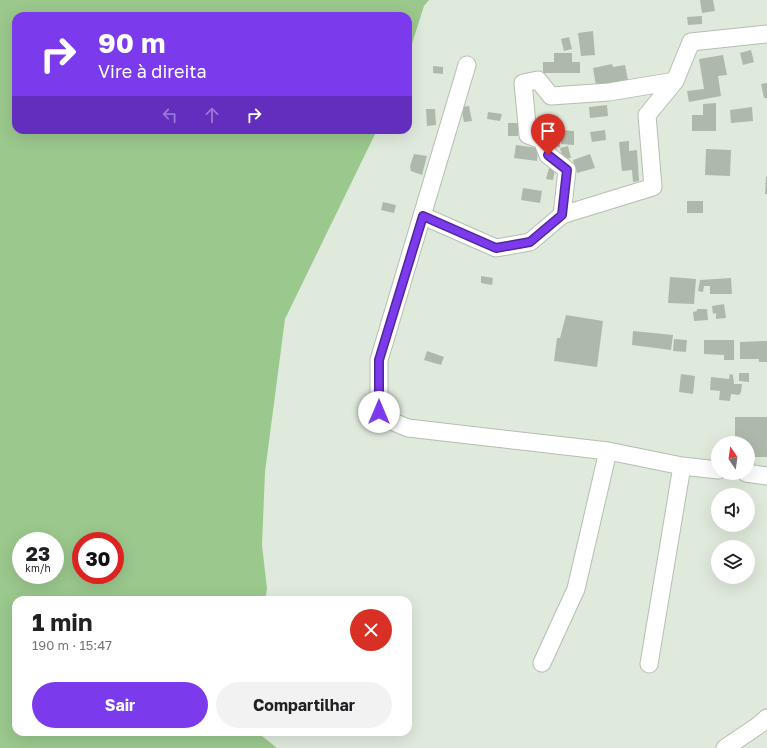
<!DOCTYPE html>
<html lang="pt">
<head>
<meta charset="utf-8">
<style>
	body { margin:0; font-family:"Golos Text",sans-serif; background:#f2f2f2; color:#202124; height:100vh; display:flex; flex-direction:column; font-size:15px; white-space:nowrap }
	* { box-sizing:border-box; margin:0 }
	p { font-size:13px; color:#757577 }
	.icon { flex:none; width:22px; height:22px; fill:none; stroke:currentColor; stroke-width:2; stroke-linecap:round; stroke-linejoin:round }
	.map { position:relative; flex:1; overflow:hidden }
	.side { position:absolute; left:12px; top:596px; width:400px; height:140px; display:flex; flex-direction:column; background:#fff; border-radius:12px; box-shadow:0 4px 16px #0002 }
	.side>* { flex:none }
	.top-card { position:absolute; left:12px; top:12px; width:400px; height:122px; border-radius:12px; box-shadow:0 4px 16px #0002; background:#7c3aed; color:#fff; overflow:hidden }
	.needle { width:26px; rotate:347deg }
	.controls { position:absolute; left:711px; top:436px; display:grid; gap:8px }
	.controls a { display:grid; place-items:center; width:44px; height:44px; border-radius:50%; background:#fff; box-shadow:0 4px 16px #0002; font-size:20px }
	.speed { position:absolute; left:12px; top:532px; display:flex; gap:8px; font-size:20px; font-weight:700; text-align:center }
	.speed>* { display:grid; place-content:center; width:52px; height:52px; border-radius:50%; background:#fff; box-shadow:0 4px 16px #0002; line-height:1 }
	.speed small { font-size:10px; font-weight:400 }
	.speed .limit { border:6px solid #d22; background:#fff; color:#111 }
	.pin { position:absolute; display:grid; place-items:center; width:34px; height:34px; color:#fff; margin:-41px -17px; border-radius:50% 50% 50% 0; rotate:-45deg; box-shadow:0 0 4px #0007 }
	.pin .icon { rotate:45deg }
	.me { position:absolute; width:44px; margin:-22px; rotate:0deg; stroke-linejoin:round; filter:drop-shadow(0 0 3px #0008) }
	.turn { display:flex; align-items:center; gap:14px; height:84px; padding:0 20px; font-size:18px }
	.turn .icon { width:52px; height:52px; stroke-width:2.5 }
	.turn b { display:block; font-size:28px; line-height:34px }
	.lanes { display:flex; align-items:center; height:38px; padding:0 20px; background:#0003; justify-content:center; gap:20px; direction:ltr }
	.lanes .off { opacity:.35 }
	.round { display:grid; place-items:center; flex:none; width:42px; height:42px; border-radius:21px; background:#f2f2f2 }
	.headline { display:flex; align-items:center; justify-content:space-between; height:68px; padding:0 20px }
	h1 { font-size:24px; font-weight:700; line-height:30px }
	.button { display:flex; gap:8px; margin-top:auto; padding:8px 20px }
	.button a { flex:1; height:46px; border-radius:24px; background:#7c3aed; color:#fff; font-size:16px; font-weight:700; line-height:46px; text-align:center }
	.button a+a { background:#f2f2f2; color:#202124 }
	.map>svg:first-child { display:block }
</style>
</head>
<body>
<div class="map">
<svg width="767" height="748" viewBox="0 0 767 748">
	<rect width="100%" height="100%" fill="#dfeadc"/>
	<path fill="#9bc88d" fill-rule="evenodd" d="M0,0H429L424,6L408,56V16H16V130H377L285,319L265,472L262,545L267,589L265,600H16V732H257L277,748H0ZM21,541H55V575H21ZM81,541H115V575H81Z"/>
	<path fill="#aeb9ab" d="M700,0H713L715,11L702,13Z
		M702,16V24L688,25L687,17Z
		M593,31L595,55L581,56L578,33Z
		M569,37L572,49L564,51L561,39Z
		M751,50L754,62L743,65L740,53Z
		M554,53H572V62H580V73H543V62H554Z
		M723,55L727,75L718,76L721,96L689,102L687,91L704,89L699,59Z
		M612,64L613,67L625,65L628,80L596,86L593,68Z
		M433,66L443,67V74L433,73Z
		M767,83V98H764L761,84Z
		M716,103V131H692V115H703V104Z
		M607,105L608,116L590,118L589,107Z
		M469,106L472,121L464,122L461,107Z
		M752,107L753,121L731,123L730,110Z
		M426,109H435L436,125L427,126Z
		M488,112L502,114L500,121L487,119Z
		M559,121L560,147L550,148L549,122Z
		M508,123H518V136H508Z
		M562,130L574,131V145L561,144Z
		M605,130L606,140L592,142L590,132Z
		M629,141V151L637,150L639,181L633,182L632,170L622,171L619,142Z
		M516,145L538,148L537,161L514,158Z
		M568,146L571,158L563,159L560,148Z
		M706,149L731,150L730,176L705,175Z
		M414,154L427,156L422,175L411,171L410,166Z
		M590,154L595,168L577,173L573,160Z
		M549,168L555,169L553,180L546,179Z
		M766,177H767V194H765Z
		M523,188L542,191L540,203L521,200Z
		M687,201H703V213H687Z
		M383,202L396,205L394,213L381,210Z
		M481,276L493,278L492,285L481,283Z
		M670,277L696,279L694,304L668,303Z
		M731,278L732,294H710V286H704L703,292L698,291L700,280Z
		M724,304L726,318L716,319V313L713,314L712,306Z
		M697,309H707L708,320L694,321L693,312L697,311Z
		M566,315L603,321L597,367L554,361L557,338H560Z
		M633,331L673,335L671,350L632,345Z
		M674,339L687,340L686,352L673,351Z
		M704,340H734V360H724V355L704,354Z
		M767,341V362H759V359H740V342Z
		M427,351L444,357L441,365L424,360Z
		M739,373H749V382L739,381Z
		M681,374L695,376L693,394L679,392Z
		M730,374L733,375L734,384H742L741,392L739,395L731,394L730,401L719,400L720,391L710,390L711,377L729,379Z
		M735,417H767V457H755V466H748V443H735Z"/>
	<g fill="none" stroke-linecap="round" stroke-linejoin="round">
		<g stroke="#b4beb1" stroke-width="19">
			<path id="minor" d="M467,65L379,360V411L391,421L408,428L608,451L682,466L718,470
				M562,215L653,187L647,115L675,81L691,42L767,34
				M423,216L496,248L530,242L562,215L567,170L548,155L542,140L528,135L523,83L538,80L551,96L609,92L675,81
				M746,473L767,476
				M542,663L576,589L608,451
				M649,664L682,466
				M725,748L759,725L767,718"/>
		</g>
		<use href="#minor" stroke="#fff" stroke-width="17"/>
	</g>
	<g fill="none" stroke-linecap="round" stroke-linejoin="round">
		<g stroke="#51269a" stroke-width="10">
			<path id="route" d="M379,412V360L423,216L496,248L530,242L562,215L567,170L548,155"/>
		</g>
		<use href="#route" stroke="#7c3aed" stroke-width="7"/>
	</g>
</svg>
<div class="controls">
<a><svg class="needle" viewBox="-14 -14 28 28"><path d="M0-13l5 13h-10z" fill="#e53935"/><path d="M0 13l5-13h-10z" fill="#757577"/></svg></a>
<a><svg class="icon" aria-label="sound" viewBox="0 0 24 24"><path d="M4 9h4l5-4v14l-5-4H4zM17 9q2 3 0 6"/></svg></a>
<a><svg class="icon" aria-label="layers" viewBox="0 0 24 24"><path d="M12 4l9 5-9 5-9-5zM3 14l9 5 9-5"/></svg></a>
</div>
<div class="speed"><div>23<small>km/h</small></div><div class="limit">30</div></div>
<div class="pin" style="left:548px;top:155px;background:#d93025"><svg class="icon" aria-label="arrive" viewBox="0 0 24 24"><path d="M6 21V4h12l-3 4 3 4H6"/></svg></div>
<svg class="me" style="left:379px;top:412px" viewBox="-20 -20 40 40"><circle r="19" fill="#fff"/><path d="M0-13L10 11 0 6-10 11z" fill="#7c3aed"/></svg>
<div class="top-card">
<div class="turn"><svg class="icon" aria-label="right" viewBox="0 0 24 24"><path d="M7 20v-9h11M14 6l5 5-5 5"/></svg><div><b>90 m</b>Vire à direita</div></div>
<div class="lanes"><svg class="icon off" aria-label="left" viewBox="0 0 24 24"><path d="M17 20v-9H6M10 6l-5 5 5 5"/></svg><svg class="icon off" aria-label="ahead" viewBox="0 0 24 24"><path d="M12 20V5M6 11l6-6 6 6"/></svg><svg class="icon" aria-label="right" viewBox="0 0 24 24"><path d="M7 20v-9h11M14 6l5 5-5 5"/></svg></div>
</div>
<section class="side">
<div class="headline"><div><h1>1 min</h1><p>190 m · 15:47</p></div><a class="round" style="background:#d93025;color:#fff"><svg class="icon" aria-label="close" viewBox="0 0 24 24"><path d="M6 6l12 12M18 6L6 18"/></svg></a></div>
<div class="button"><a>Sair</a><a>Compartilhar</a></div>
</section>
</div>
</body>
</html>
